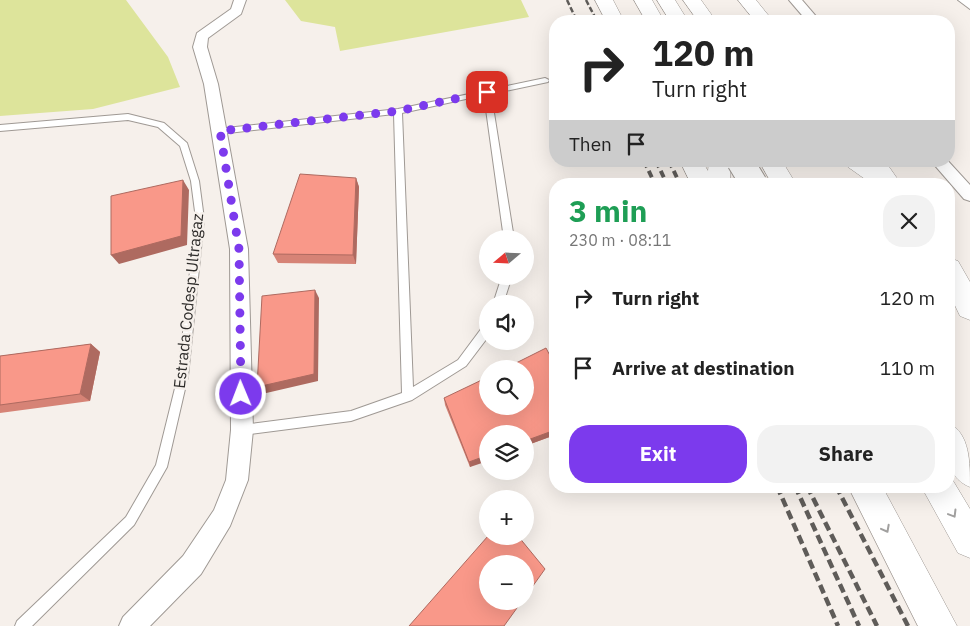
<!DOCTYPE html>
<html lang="en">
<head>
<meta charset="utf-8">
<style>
	body { margin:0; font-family:"IBM Plex Sans",sans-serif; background:#f2f2f2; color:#222; height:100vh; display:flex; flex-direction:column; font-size:19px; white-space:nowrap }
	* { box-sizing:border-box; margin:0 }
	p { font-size:16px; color:#767676 }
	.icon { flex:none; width:28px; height:28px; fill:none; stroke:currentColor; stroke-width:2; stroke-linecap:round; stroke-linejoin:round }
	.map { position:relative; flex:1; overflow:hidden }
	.details { position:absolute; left:549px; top:178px; width:406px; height:315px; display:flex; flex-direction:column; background:#fff; border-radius:20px; box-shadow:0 5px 20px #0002 }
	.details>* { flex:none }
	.banner { position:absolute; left:549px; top:15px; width:406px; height:152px; border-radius:20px; box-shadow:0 5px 20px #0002; background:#fff; color:#222; overflow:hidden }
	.needle { width:32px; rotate:251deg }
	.buttons { position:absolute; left:479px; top:230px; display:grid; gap:10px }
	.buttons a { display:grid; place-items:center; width:55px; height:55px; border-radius:50%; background:#fff; box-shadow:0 5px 20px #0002; font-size:25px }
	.pin { position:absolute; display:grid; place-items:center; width:42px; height:42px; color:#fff; margin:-21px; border-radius:10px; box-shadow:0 2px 8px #0006 }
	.me { position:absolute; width:55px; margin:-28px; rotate:359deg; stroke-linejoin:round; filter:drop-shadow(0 0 4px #0008) }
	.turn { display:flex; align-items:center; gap:18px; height:105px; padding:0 20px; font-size:22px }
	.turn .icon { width:65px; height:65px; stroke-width:2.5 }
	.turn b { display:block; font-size:35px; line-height:42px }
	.then { display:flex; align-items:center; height:48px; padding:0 20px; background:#0003; gap:10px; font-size:19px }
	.round { display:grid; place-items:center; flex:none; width:52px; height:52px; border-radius:20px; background:#f2f2f2 }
	.head { display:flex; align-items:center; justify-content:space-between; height:85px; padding:0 20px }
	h1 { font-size:30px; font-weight:700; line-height:38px; color:#1e9e55 }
	.primary-button { display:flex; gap:10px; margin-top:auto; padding:10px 20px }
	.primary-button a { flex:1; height:58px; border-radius:20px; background:#7c3aed; color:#fff; font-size:20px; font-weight:700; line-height:58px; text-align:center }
	.primary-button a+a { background:#f2f2f2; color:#222 }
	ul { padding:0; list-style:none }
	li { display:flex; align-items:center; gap:15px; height:70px; padding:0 20px }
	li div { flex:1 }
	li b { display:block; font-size:19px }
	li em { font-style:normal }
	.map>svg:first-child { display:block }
</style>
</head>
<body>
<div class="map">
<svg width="970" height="626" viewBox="0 0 970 626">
	<rect width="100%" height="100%" fill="#f6f0eb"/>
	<path fill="#dde49b" d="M0,0H126L168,57L180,87L93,109L0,116Z
		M285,0H521L529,17L340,51L335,27L301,21Z"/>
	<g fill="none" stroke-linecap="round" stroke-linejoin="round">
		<g stroke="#9f9994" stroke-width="2">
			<path id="service" d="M545,78L549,80L548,82L491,94L514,239H504L484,95L402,113L413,387L458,360L484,325L488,324V337L466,366L412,400L351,421L242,435L238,434L236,430L238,426L242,425L351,411L402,393L394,114L220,134L217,133V129L398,109Z
				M128,114L164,123L187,143L199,181L204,219L188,376L167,467L134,525L32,626H15L17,621L126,517L156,465L178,376L196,219L191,181L180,146L158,127L128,120L0,131V125Z
				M502,276H512L503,304H493Z"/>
		</g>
		<g stroke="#9f9994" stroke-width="2">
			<path id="minor" d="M234,0H246L241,14L208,38L207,47L218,84L248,249L253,430L248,480L230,526L201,574L150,626H119L123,617L183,556L214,510L226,480L231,430L230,249L204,84L193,47L197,33L231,9Z
				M789,0H802L820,21H807Z
				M958,0H970V9Z
				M931,161H948L970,185V201L964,199Z"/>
		</g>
		<g stroke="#9f9994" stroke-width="1">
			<path id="secondary" d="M595,0H613L624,21H606Z
				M683,0H701L716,21H698Z
				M680,161H702L708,171L709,161H731L730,184H691Z
				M845,161H873L897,178L901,184H872L848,167Z
				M848,486H882L957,626H918Z"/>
		</g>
		<g stroke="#9f9994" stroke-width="1">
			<path id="primary" d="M738,0H756L773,21H755Z
				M862,161H885L901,184H877Z
				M949,258L958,261L970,282V320L960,316L949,293Z"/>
		</g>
		<g stroke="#9f9994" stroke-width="1">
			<path id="motorway" d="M634,0H652L664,21H646Z
				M657,0H675L688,21H670Z
				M759,161H782L796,184H772Z
				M949,423C970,434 970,462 970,487C943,476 947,448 949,423Z
				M949,474L970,509V558L958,553L921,486H949Z"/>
		</g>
		<use href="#service" fill="#fff" fill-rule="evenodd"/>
		<use href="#minor" fill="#fff" fill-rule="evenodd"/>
		<use href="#secondary" fill="#fff" fill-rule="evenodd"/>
		<use href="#primary" fill="#fff" fill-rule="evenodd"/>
		<use href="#motorway" fill="#fff" fill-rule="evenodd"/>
		<path stroke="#5f5c59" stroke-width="2.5" stroke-dasharray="5.5 2.5" stroke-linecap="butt" d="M567,0L577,21
			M586,0L597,21"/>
		<path stroke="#5f5c59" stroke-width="4" stroke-dasharray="7 4" stroke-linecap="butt" d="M644,161L655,184
			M656,161L667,184
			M669,161L680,184"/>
		<path stroke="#5f5c59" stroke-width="4.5" stroke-dasharray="9 4.5" stroke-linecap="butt" d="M777,486L838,626
			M795,486L859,626
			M807,486L877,626
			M836,486L908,626"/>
		<g stroke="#9f9994" stroke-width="28" stroke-linecap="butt">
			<path id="motorway-bridge" d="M740,161L754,184"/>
		</g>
		<use href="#motorway-bridge" stroke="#fff" stroke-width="26"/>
	</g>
	<path fill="#d68376" d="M356,178L359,187L356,264L278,263L273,254Z
		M91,344L100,352L90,401L0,413V356Z
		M555,365V435L525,446V434L470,467L445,405L444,398Z"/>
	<path fill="#ae6a60" d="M356,178L359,187L356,264L353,255Z
		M183,180L189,190L187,245L119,264L111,255Z
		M315,290L319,298L318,381L262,394L257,387Z
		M91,344L100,352L90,401L80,394Z
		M555,430V435L525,446V441Z
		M488,455V461L470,467L469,462Z"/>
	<path fill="#f99889" stroke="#ae6a60" d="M300,174L356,178L353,255L273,254Z
		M183,180L181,236L111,255V196Z
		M315,290L314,374L257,387L262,296Z
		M91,344L80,394L0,405V356Z
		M546,348L555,365V430L525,441V434H488V455L469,462L444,398L488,377V406H525V369H504Z
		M488,536H518L545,569L525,597V564H488V601H522L504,626H409Z"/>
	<defs><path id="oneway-chevron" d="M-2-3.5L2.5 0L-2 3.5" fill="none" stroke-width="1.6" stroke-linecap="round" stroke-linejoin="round" transform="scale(1.25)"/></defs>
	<g stroke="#a1a09f">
		<use href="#oneway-chevron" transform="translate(953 514) rotate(59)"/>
		<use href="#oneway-chevron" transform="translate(886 529) rotate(62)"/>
	</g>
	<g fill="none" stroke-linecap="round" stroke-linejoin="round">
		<path stroke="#7c3aed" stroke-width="9" stroke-dasharray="0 16.2" d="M241,394L239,249L220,131L398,111L487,92"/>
	</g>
	<g text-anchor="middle" stroke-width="5" stroke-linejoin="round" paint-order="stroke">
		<g font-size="16" fill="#2e2c2a" stroke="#f6f0eb">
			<text transform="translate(188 301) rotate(-84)" y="6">Estrada Codesp Ultragaz</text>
		</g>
	</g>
</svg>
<div class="buttons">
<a><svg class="needle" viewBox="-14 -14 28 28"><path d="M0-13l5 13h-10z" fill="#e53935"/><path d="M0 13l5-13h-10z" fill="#767676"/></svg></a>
<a><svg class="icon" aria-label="sound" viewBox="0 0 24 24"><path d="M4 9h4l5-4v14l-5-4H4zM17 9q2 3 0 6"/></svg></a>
<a><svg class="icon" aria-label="search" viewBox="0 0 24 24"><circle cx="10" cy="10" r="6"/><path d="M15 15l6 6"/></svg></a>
<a><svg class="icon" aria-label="layers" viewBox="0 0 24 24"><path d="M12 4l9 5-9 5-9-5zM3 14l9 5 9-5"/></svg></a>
<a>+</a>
<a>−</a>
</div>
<div class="pin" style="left:487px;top:92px;background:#d93025"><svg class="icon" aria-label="arrive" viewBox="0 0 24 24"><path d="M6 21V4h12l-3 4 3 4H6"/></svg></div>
<svg class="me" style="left:241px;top:394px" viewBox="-20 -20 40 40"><circle r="17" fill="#7c3aed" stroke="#fff" stroke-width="3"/><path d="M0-11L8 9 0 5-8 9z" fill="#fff"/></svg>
<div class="banner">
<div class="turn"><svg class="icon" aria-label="right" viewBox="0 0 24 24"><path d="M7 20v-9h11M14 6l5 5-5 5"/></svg><div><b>120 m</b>Turn right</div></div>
<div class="then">Then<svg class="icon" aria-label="arrive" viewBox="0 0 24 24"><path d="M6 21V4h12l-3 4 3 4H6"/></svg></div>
</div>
<section class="details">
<div class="head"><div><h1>3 min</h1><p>230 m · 08:11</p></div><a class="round"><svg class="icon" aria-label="close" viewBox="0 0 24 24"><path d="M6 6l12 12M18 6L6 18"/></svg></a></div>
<ul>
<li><svg class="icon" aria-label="right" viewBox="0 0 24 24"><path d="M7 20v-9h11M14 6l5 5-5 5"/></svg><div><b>Turn right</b></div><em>120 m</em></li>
<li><svg class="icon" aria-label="arrive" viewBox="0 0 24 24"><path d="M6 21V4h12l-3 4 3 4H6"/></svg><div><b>Arrive at destination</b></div><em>110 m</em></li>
</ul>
<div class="primary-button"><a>Exit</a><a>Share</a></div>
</section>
</div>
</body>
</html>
